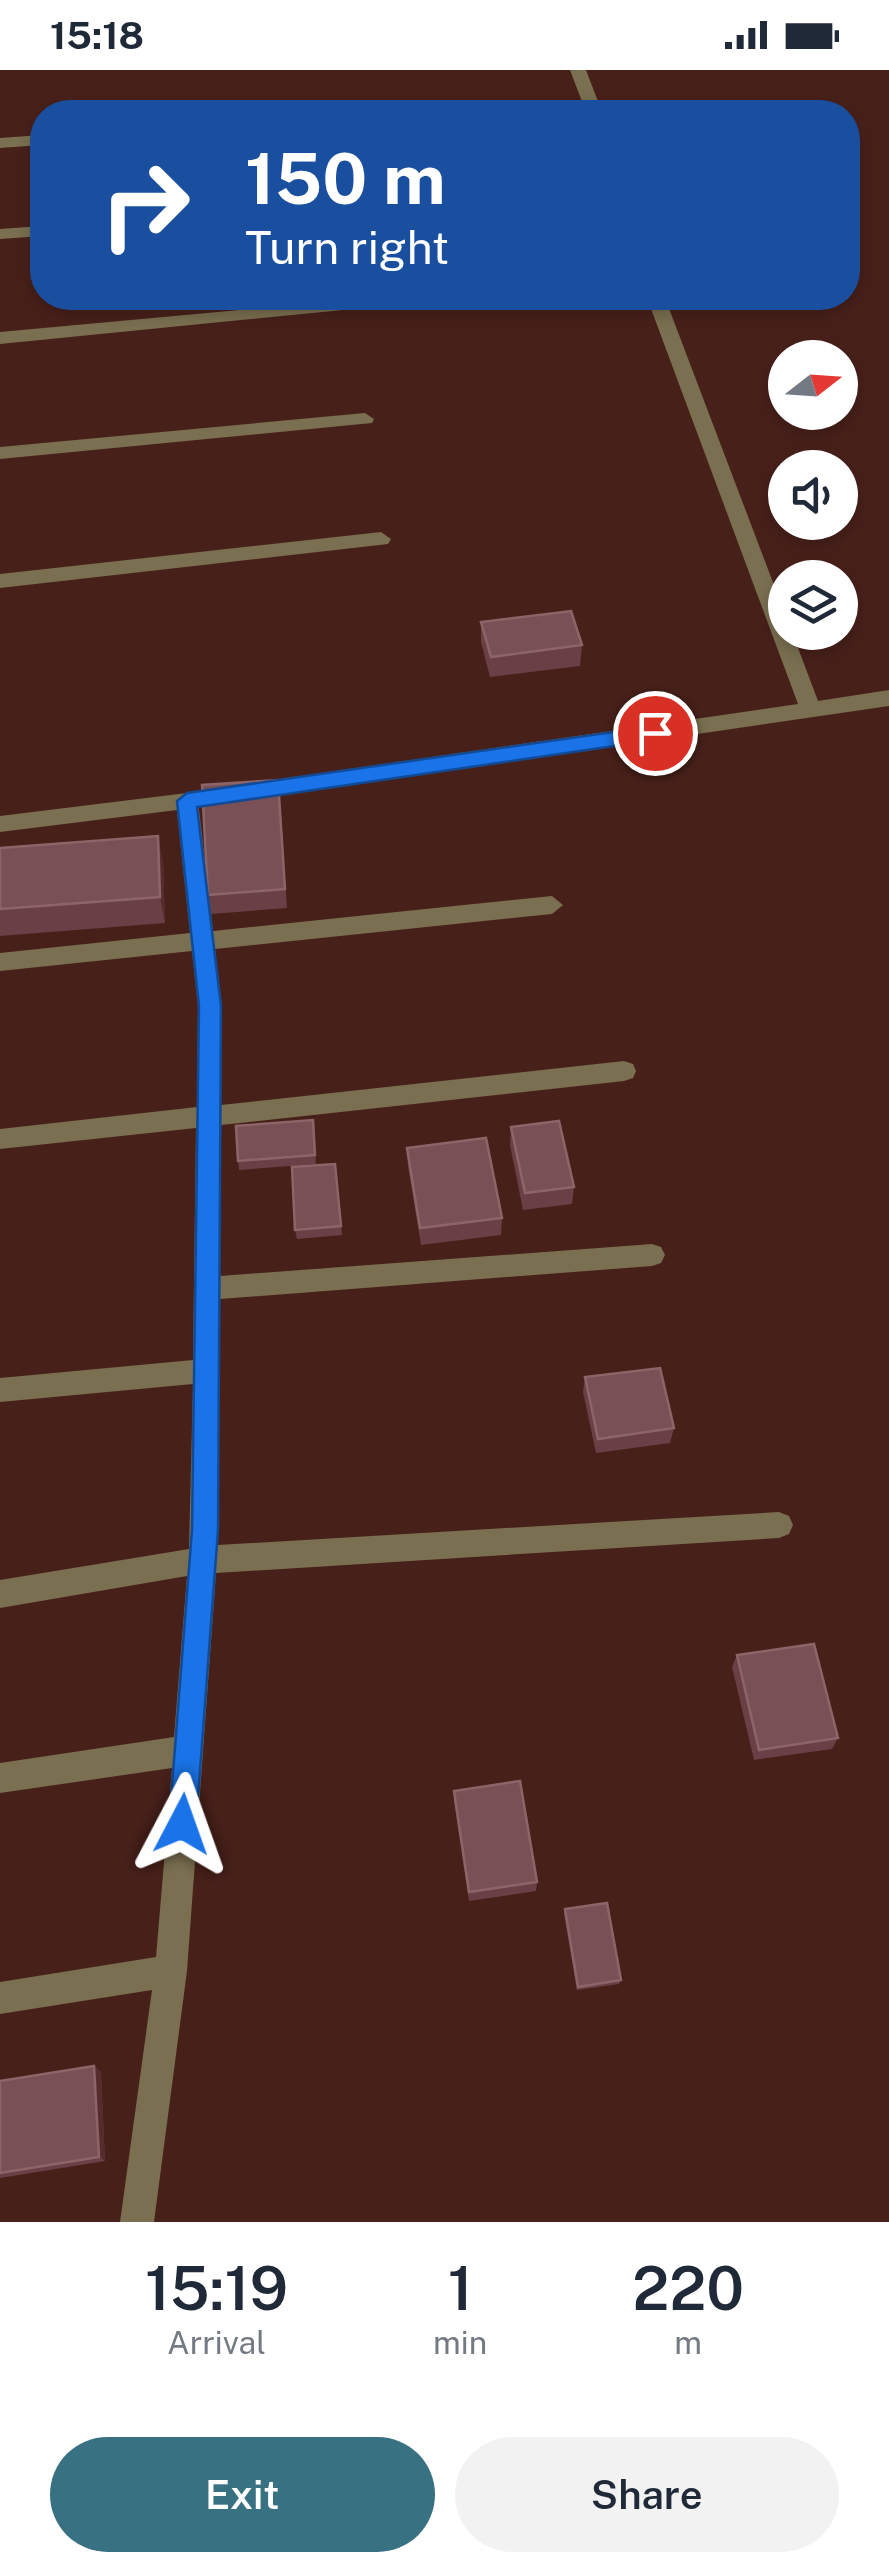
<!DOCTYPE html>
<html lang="en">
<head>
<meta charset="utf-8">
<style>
	body { margin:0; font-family:"Public Sans",sans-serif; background:#f2f2f3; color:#1f2937; height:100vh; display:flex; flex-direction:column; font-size:38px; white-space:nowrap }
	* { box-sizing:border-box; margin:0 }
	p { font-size:32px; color:#747a83 }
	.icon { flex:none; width:55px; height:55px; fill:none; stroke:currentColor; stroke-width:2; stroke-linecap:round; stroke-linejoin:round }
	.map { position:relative; height:2152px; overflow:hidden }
	.panel { display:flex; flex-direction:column; background:#fff; flex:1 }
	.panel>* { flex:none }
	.top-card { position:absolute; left:30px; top:30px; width:830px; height:210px; border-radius:40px; box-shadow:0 5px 15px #0003; background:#1a4fa0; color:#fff; overflow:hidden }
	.needle { width:65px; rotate:73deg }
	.buttons { position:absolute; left:768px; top:270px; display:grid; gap:20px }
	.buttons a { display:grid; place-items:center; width:90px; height:90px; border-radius:50%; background:#fff; box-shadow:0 5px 15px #0003; font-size:50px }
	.pin { position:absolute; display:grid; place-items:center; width:85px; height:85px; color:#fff; margin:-42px; border:5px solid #fff; border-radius:50%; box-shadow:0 2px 10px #0007 }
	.me { position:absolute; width:110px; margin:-55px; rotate:4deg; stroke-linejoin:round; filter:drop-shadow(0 0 8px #0008) }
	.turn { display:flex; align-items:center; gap:35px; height:210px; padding:0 50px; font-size:45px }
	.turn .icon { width:130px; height:130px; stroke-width:2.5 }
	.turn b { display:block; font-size:70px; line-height:85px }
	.eta { display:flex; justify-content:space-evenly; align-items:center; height:170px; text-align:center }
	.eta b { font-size:60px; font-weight:600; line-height:70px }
	.cta { display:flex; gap:20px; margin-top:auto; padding:20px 50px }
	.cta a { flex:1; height:115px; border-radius:60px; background:#377182; color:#fff; font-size:40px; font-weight:600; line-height:115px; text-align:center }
	.cta a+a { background:#f2f2f3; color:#1f2937 }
	.status { display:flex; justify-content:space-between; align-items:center; height:70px; padding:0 50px; background:#fff; direction:ltr }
	.status svg { height:28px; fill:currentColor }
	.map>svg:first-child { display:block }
</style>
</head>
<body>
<div class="status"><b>15:18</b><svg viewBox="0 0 49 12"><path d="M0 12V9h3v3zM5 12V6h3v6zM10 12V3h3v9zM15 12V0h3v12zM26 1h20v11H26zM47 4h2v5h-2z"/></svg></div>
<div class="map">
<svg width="889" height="2152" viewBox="0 0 889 2152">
	<rect width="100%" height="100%" fill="#48201a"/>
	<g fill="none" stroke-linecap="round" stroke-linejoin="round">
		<path fill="#7a6f50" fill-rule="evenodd" d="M570,0H586L602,42H586Z
			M42,65V75L0,78V68Z
			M42,156V166L0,169V159Z
			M647,228H665L785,544V562H792L818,631L889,620V636L246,730L238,728L235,722L246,714L798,634Z
			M337,231L343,232V240L0,274V262Z
			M365,343L374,349L372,353L0,389V377Z
			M381,462L391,469L388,474L0,518V504Z
			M187,723L198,731L213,861L552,826L563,835L552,844L215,879L222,936L221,1035L624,991L633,994L636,1001L633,1008L624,1011L221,1055L220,1206L652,1174L661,1177L665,1185L661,1193L652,1196L220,1229L218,1475L779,1442L789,1446L793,1455L789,1464L779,1468L216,1503L187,1901L154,2152H120L152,1920L0,1944V1912L156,1887L172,1698L0,1723V1693L174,1667L187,1506L0,1538V1510L189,1479L193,1314L0,1332V1308L193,1290L196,1058L0,1079V1059L197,1037L198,936L192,881L0,901V883L190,863L177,740L0,762V746Z"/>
	</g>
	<path fill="#6a3f46" d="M481,552L582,575L580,596L490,607L481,572Z
		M280,730L287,838L211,844L208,825Z
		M0,778L163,792L165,853L0,866Z
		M313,1050L316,1094L239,1100L238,1091Z
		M511,1057L574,1117L572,1134L523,1140L510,1075Z
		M407,1078L502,1148L501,1165L421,1175L408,1096Z
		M335,1094L342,1165L297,1169L295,1160Z
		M585,1307L674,1358L670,1373L596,1383L583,1322Z
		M737,1585L838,1668L832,1679L754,1690L732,1597Z
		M454,1721L537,1812L536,1821L469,1831L454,1731Z
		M565,1839L621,1910L619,1914L577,1920L564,1844Z
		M94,1996L101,2002L105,2091L0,2108V2011Z"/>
	<path fill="#562c2e" d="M158,766L163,792L165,853L160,827Z
		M94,1996L101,2002L105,2091L99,2087Z"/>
	<path fill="#795055" stroke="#8c6568" stroke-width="2.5" d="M571,541L582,575L491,587L481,552Z
		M278,710L285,819L208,825L202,715Z
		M158,766L160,827L0,839V778Z
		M313,1050L315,1085L238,1091L236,1056Z
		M559,1051L574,1117L525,1123L511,1057Z
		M486,1068L502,1148L420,1158L407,1078Z
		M335,1094L341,1156L295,1160L292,1097Z
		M660,1298L674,1358L598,1369L585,1307Z
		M814,1574L838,1668L759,1680L737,1585Z
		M520,1711L537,1812L469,1822L454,1721Z
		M607,1833L621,1910L578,1917L565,1839Z
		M94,1996L99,2087L0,2103V2011Z"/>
	<path fill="#1a73e8" stroke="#114b97" stroke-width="2.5" d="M655,656L665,663L655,670L197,737L221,936L218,1460L196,1754L192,1763L182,1767L173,1763L169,1754L192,1460L199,936L177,731L187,723Z"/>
</svg>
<div class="buttons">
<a><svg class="needle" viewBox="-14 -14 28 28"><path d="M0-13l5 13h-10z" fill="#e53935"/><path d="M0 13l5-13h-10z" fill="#747a83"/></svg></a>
<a><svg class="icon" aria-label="sound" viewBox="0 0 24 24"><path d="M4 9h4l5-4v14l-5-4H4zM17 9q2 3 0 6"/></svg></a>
<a><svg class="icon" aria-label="layers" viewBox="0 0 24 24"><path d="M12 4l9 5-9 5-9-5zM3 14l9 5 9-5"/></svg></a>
</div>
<div class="pin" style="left:655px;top:663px;background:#d93025"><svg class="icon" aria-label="arrive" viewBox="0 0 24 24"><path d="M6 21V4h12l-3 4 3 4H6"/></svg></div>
<svg class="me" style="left:182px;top:1754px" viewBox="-20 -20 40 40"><path d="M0-17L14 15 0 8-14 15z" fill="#1a73e8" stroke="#fff" stroke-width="4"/></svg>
<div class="top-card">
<div class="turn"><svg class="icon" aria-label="right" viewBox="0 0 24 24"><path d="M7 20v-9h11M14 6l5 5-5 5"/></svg><div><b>150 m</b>Turn right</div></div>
</div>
</div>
<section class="panel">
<div class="eta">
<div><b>15:19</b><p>Arrival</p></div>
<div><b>1</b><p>min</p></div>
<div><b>220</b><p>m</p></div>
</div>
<div class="cta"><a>Exit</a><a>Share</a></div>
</section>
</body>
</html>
